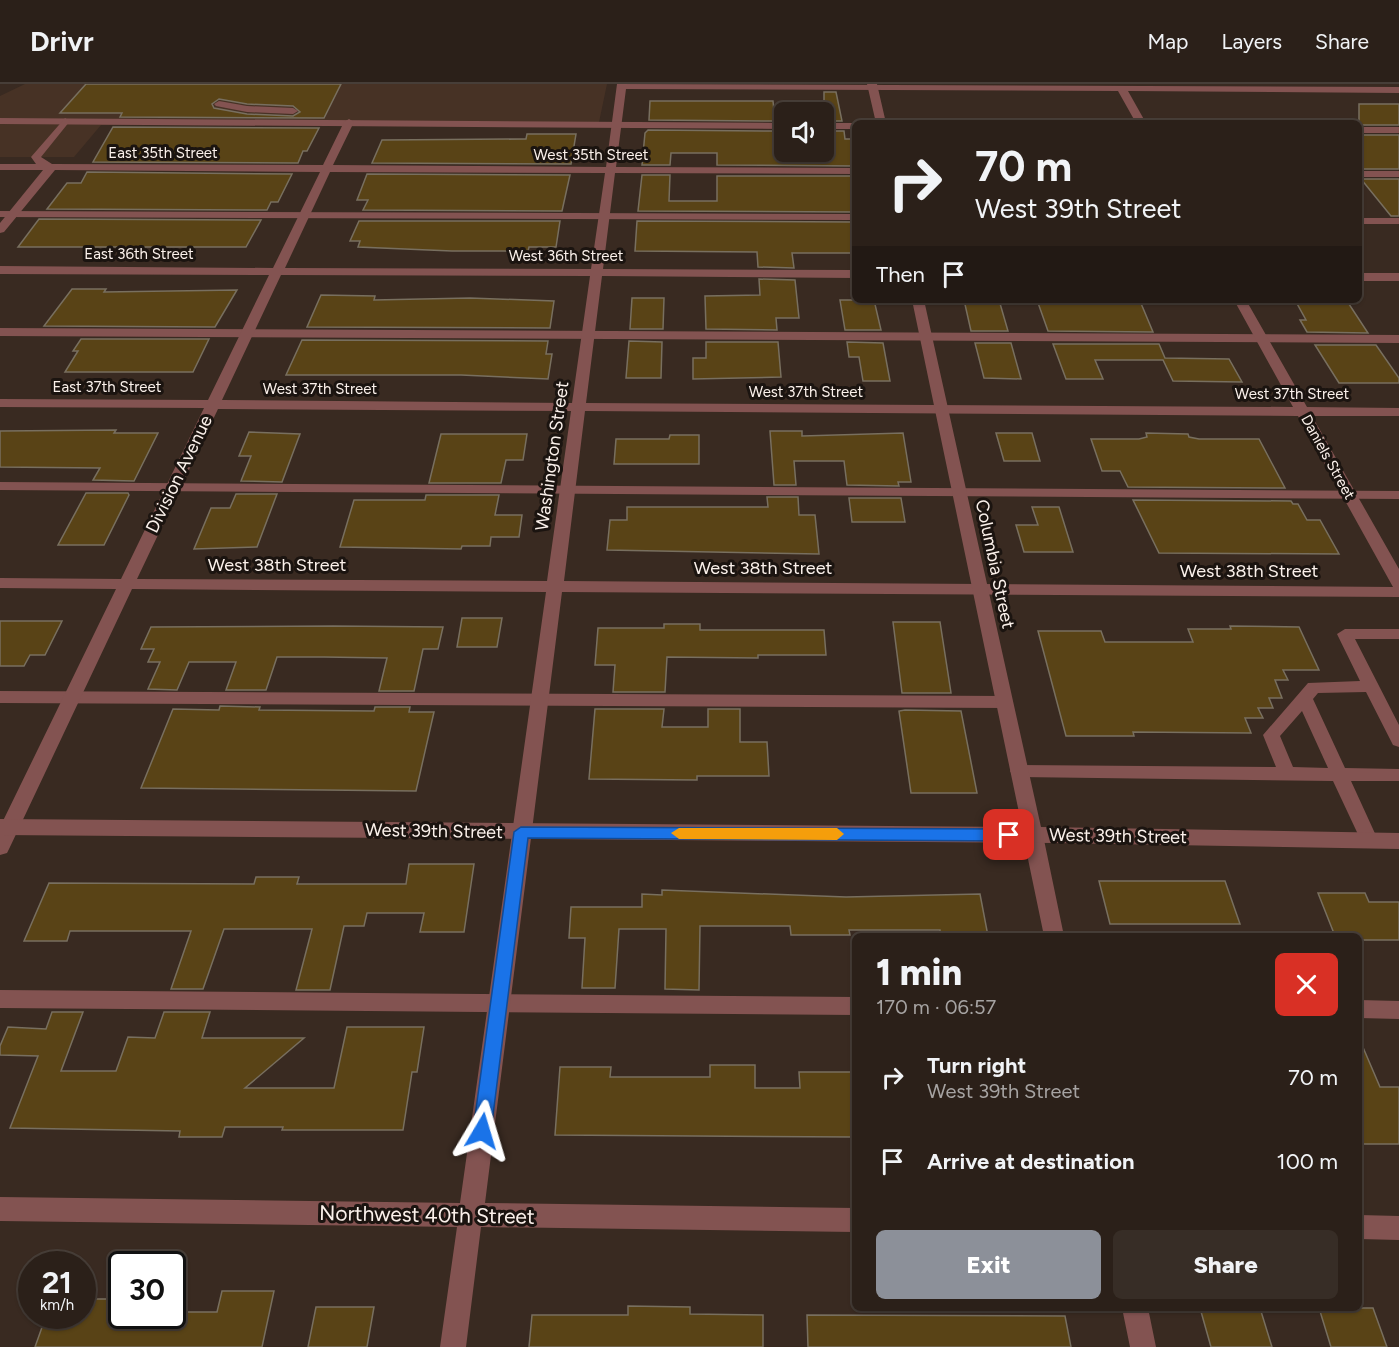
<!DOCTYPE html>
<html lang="en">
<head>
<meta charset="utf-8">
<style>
	body { margin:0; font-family:Figtree,sans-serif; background:#372d26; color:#f1f3f6; height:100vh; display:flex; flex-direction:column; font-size:22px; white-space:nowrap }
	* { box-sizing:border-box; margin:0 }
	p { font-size:20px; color:#a6a3a2 }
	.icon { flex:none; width:33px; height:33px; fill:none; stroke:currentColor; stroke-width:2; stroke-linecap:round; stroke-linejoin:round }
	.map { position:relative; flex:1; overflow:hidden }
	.sheet { position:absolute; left:852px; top:849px; width:510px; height:378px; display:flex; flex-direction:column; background:#2b2019; border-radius:9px; box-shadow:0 2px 4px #0004,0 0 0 2px #473e38 }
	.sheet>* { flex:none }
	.banner { position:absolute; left:852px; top:36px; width:510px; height:183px; border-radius:9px; box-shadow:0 2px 4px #0004,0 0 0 2px #473e38; background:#2b2019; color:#f1f3f6; overflow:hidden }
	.fabs { position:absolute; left:774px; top:18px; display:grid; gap:12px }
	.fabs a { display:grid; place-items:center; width:60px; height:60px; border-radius:9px; background:#2b2019; box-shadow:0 2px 4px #0004,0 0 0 2px #473e38; font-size:30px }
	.speed { position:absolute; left:18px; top:1167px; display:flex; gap:12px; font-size:30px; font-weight:700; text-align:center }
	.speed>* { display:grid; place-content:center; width:78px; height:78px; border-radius:50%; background:#2b2019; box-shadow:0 2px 4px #0004,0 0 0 2px #473e38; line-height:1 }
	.speed small { font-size:15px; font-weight:400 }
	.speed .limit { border:3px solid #111; border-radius:9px; background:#fff; color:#111 }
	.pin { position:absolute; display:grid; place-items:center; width:51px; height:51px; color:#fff; margin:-26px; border-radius:12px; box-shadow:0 3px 9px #0006 }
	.me { position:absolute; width:66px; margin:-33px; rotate:7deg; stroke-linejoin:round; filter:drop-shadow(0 0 4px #0008) }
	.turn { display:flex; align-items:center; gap:21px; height:126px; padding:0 24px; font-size:27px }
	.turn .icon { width:78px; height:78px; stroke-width:2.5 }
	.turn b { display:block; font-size:42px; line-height:51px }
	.then { display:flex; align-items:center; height:57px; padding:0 24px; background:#0003; gap:12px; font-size:22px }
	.round { display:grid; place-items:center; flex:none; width:63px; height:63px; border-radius:9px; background:#372d26 }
	.summary { display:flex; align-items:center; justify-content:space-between; height:102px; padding:0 24px }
	h1 { font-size:36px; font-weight:800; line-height:45px }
	.action { display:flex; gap:12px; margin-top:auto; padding:12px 24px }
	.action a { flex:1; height:69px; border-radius:9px; background:#8c9099; color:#fff; font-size:24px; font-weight:800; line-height:69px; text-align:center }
	.action a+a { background:#372d26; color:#f1f3f6 }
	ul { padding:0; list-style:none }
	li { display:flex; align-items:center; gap:18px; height:84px; padding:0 24px }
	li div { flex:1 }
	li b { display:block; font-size:22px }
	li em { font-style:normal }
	header { display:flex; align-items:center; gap:36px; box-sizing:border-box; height:84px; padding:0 30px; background:#2b2019; border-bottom:2px solid #473e38 }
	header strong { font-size:28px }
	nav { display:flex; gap:33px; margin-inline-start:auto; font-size:21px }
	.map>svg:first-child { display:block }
</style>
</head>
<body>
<header>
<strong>Drivr</strong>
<nav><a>Map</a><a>Layers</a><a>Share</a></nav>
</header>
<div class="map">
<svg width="1399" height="1263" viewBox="0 0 1399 1263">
	<rect width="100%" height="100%" fill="#392a21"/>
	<path fill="#473225" d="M25,0H607L598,43L101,41L74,73H0V12Z"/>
	<path fill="#594316" stroke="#786f5f" stroke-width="1.5" fill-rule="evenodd" d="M86,0H341L324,34L120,33L122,29H60ZM219,15L247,20L293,22L300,28L293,32L247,30L214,24L212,20Z
		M824,8H836L842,37H824Z
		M650,17H773L775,37L649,36Z
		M1359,20H1399V41H1359Z
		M113,43L319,44L307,67H303L298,79L93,78Z
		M648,46L776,47L778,68H824V47H844L845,55H855V82L717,81V69H671L670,81H642L645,49Z
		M527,50H576L571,80L372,79L382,56L526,55Z
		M1359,51H1399V85H1359Z
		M87,88L292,90L278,118H271L267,126L47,125L67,99H81Z
		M367,90L570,91L562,127L363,126L368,116H357Z
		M642,91H670L669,117H717V92H855V128L638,127Z
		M1361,95H1399V132H1391Z
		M39,135L261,136L246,163H18Z
		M359,137H560L556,163H529L528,167H452L358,163L360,157H350Z
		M637,137L855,138V169H792L794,184L758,183L757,168L635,167Z
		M759,195L795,196L799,234H776L777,246L706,245L705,212L760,211Z
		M72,205H106L104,208L237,206L215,243L44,242Z
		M321,211L375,212L374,216L470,214L554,217L550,244L307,243Z
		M632,214H664L663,245H630Z
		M840,216H874L881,246H845Z
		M964,216H999L1008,247H971Z
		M1037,216L1140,217L1153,248L1048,247Z
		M1295,216L1347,217L1368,249L1307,248L1300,236H1306Z
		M81,255H209L193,288H65L78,267H73Z
		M302,256L548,257L546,270H552L548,295L461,291H286Z
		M629,257L662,258L661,294H626Z
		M706,258H778L781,293L693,295V274H706Z
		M847,258L883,259L890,297H863L859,273H849Z
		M975,259H1011L1021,295L984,294Z
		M1053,260H1159L1165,274L1229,275L1242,298L1173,297L1163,276H1095L1103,295H1066Z
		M1315,261H1376L1399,294V299H1339Z
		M116,346L114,349H158L134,397L93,396L100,384L0,383V347Z
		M770,347H802V352L903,349L911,398H898L899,402L847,401L844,377H794L796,401H774Z
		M249,348L300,350L282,398L241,397L251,372H239Z
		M996,349H1032L1040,377H1004Z
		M1146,349L1188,350L1189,353L1199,355H1259L1285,404L1128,403L1120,387H1102L1091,355H1139L1147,353Z
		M441,350H527L523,376H506L501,399H429Z
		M670,351H699V380H614L616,355H669Z
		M86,409H128L129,411L104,461H58Z
		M236,410H277L257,463L194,465L211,424H230Z
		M426,411H499L495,431H522L519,453H491L490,462H462L461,465L340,463L354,416H425Z
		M767,413H798L799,431H815L819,470L607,466L610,436H627V423H768Z
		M849,414H901L905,438H852Z
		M1133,416L1291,417L1293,420H1298L1307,436H1320L1339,470L1159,469Z
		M1032,423H1059L1073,468H1024L1016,441H1038Z
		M462,534H502L497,563H457Z
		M0,537H62L45,571H30L24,582H0Z
		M893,538H940L951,609H902Z
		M664,540H700V546H824L826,571H758V574L667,573L665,608H613L615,581H595L598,544H664Z
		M333,542L443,543L438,565H423L414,607H379L387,574L324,573H277L266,606H226L236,578H189L177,606L148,605L160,578H148L154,565H141L151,543Z
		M1230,542L1299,543L1319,586H1283L1288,596H1275L1282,614H1269L1273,624H1258L1263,634H1245L1251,649L1133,648L1134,652H1066L1038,547H1101L1105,558H1193L1188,545H1231Z
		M220,622L260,623L259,626L374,627L375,623H410L409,628H434L416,707L141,704L173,625L219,626Z
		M595,625H664L662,643H708V625H740V658H767L769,692H697V696L589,695Z
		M905,626L961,627L977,709H911L899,627Z
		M409,780H474L464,848H420L424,829H367L364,842H344L330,906H296L312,845H224L203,905H171L191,847H70L67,857H24L49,799L254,800L256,793H299L297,800H406Z
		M1099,797H1225L1240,840H1110Z
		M662,806L846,813L980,810L988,852H940V846H849L850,851H791L790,842H700L699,906L665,905L666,845H619L615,904H582L585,854H569L571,823H642V810L662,811Z
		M1318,809H1365L1369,818H1399V856H1359V852H1335Z
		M52,928H83L61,987H116L128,953L155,954L164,928H210L202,954H304L245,1004H334L347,943H424L417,988H412L403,1046H282L283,1043H225L222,1053H179L180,1047L10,1044L38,972L0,971V962L8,943L46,945Z
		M1359,954L1380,1003H1399V1060H1359Z
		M710,981H755V1004H800L799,988H855V1053L555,1051L560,983H611L610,993H710Z
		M222,1207H274L262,1263H35L46,1232H82V1215H122V1232H172V1228H217Z
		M628,1222L690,1223V1230L763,1231V1263H529L532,1231H628Z
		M316,1223H374L367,1263H308Z
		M1200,1224H1260L1272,1263H1211Z
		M1319,1224H1373L1387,1263H1331Z
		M807,1231L1065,1232L1071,1263H808Z"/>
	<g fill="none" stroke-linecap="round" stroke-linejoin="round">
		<path fill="#835351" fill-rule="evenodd" d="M219,17L247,22L293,24L298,27L293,30L247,28L216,22L214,20Z
			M0,34L784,39V45L0,40Z
			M824,39H855V45H824Z
			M1359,43H1399V49H1359Z
			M0,127L855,130V136L0,133Z
			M1359,134H1399V140H1359Z
			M0,244L1399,251V259L0,252Z
			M0,398L1399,407V415L0,406Z
			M1345,545H1399V555H1355L1399,641V663L1393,661L1366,608L1318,609L1313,615L1345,684L1399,685V697H1351L1378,756L1375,761L1369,763L1363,761L1333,697L1019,693L1013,692L1010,687L1013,682L1019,681L1276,683L1263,651L1308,599L1360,597L1337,550ZM1302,627L1328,684L1293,683L1280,652Z
			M0,607L1005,612L1013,618L1005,624L0,619Z
			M0,906L855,913V931L0,924Z
			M1359,916L1399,917V935L1359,934Z"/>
		<path fill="#835351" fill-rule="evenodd" d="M617,0L1399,3V9L1128,7L1146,39H1136L1118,7L626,5L616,83L855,84V90L615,89L603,185L855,186V194L602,192L586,319L1293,323L1234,216H1246L1307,323L1399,324V332H1312L1399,485V513L562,508L485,1119L855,1124V1148L481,1143L466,1263H440L457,1143L0,1137V1113L460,1119L546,508L132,505L10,763L7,769L0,771V743L116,505L0,504V494L121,495L204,324L0,323V315L208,316L269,191L0,190V182L273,184L320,88L55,86L4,148L0,149V139L43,86H0V80H36L31,73L65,34L70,37L41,73L52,80L323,81L344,38L349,35L354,38L333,81L606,83ZM330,88L605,89L591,185L285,184ZM281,191L590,192L572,319L222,316ZM218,325L571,327L547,497L137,495ZM585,327L1298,332L1393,503L564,497Z
			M1359,87H1399V93H1359Z
			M1359,189H1399V197H1359Z
			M1033,743L1040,746L1043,751L1064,852H1044L1023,751L1026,746Z
			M1359,1131L1399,1132V1156L1359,1155Z
			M1122,1224H1148L1156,1263H1130Z"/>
		<path fill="#835351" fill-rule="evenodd" d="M867,0H877L886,39H876Z
			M912,216H924L1041,743L1399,749V765L1056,759L0,751V735L1022,743Z"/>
	</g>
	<path fill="#1a73e8" stroke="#114b97" stroke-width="1.5" d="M521,743L1009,745L1017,751L1009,757L528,754L491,1047L488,1053L482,1055L476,1053L473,1047L514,748Z"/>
	<path fill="#f59e0b" d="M679,744H837L844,750L837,756L679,755L671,749Z"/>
	<g text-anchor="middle" stroke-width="6" stroke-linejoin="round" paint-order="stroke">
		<g font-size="15" fill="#fbf1eb" stroke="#1b1410">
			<text x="163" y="74">East 35th Street</text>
			<text x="591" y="76">West 35th Street</text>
			<text x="139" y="175">East 36th Street</text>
			<text x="566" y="177">West 36th Street</text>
			<text x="107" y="308">East 37th Street</text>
			<text x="320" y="310">West 37th Street</text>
			<text x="806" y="313">West 37th Street</text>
			<text x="1292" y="315">West 37th Street</text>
			<text transform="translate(1328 373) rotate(61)" y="5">Daniels Street</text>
		</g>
		<g font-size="18" fill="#fbf1eb" stroke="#1b1410">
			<text transform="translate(552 372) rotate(-82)" y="6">Washington Street</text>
			<text transform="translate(179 390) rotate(-64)" y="6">Division Avenue</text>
			<text transform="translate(995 480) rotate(78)" y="6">Columbia Street</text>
			<text x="277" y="487">West 38th Street</text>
			<text x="763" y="490">West 38th Street</text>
			<text x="1249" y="493">West 38th Street</text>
			<text transform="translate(434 747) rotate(1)" y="6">West 39th Street</text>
			<text transform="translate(1118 752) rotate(1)" y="6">West 39th Street</text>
		</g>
		<g font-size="21" fill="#fbf1eb" stroke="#1b1410">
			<text transform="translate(427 1131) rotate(1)" y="7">Northwest 40th Street</text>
		</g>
	</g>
</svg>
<div class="fabs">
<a><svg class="icon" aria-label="sound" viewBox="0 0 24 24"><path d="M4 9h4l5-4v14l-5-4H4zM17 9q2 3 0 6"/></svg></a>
</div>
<div class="speed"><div>21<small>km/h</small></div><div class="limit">30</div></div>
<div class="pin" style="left:1009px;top:751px;background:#d93025"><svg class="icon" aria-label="arrive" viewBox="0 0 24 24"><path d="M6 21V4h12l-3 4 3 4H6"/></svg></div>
<svg class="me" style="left:482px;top:1047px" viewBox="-20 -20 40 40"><path d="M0-17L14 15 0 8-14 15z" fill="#1a73e8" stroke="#fff" stroke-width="4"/></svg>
<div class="banner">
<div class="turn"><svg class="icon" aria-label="right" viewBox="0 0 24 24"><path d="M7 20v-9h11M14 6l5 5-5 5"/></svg><div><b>70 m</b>West 39th Street</div></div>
<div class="then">Then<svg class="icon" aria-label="arrive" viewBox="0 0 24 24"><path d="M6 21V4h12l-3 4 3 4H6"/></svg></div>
</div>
<section class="sheet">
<div class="summary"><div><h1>1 min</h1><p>170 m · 06:57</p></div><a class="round" style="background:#d93025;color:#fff"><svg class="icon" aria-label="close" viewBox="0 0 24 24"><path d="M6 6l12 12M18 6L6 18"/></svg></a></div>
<ul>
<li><svg class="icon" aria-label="right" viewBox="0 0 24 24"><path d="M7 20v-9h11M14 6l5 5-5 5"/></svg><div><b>Turn right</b><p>West 39th Street</p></div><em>70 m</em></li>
<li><svg class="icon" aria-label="arrive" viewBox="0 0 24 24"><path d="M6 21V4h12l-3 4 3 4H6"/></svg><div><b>Arrive at destination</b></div><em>100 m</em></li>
</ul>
<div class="action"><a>Exit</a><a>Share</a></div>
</section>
</div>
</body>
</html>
